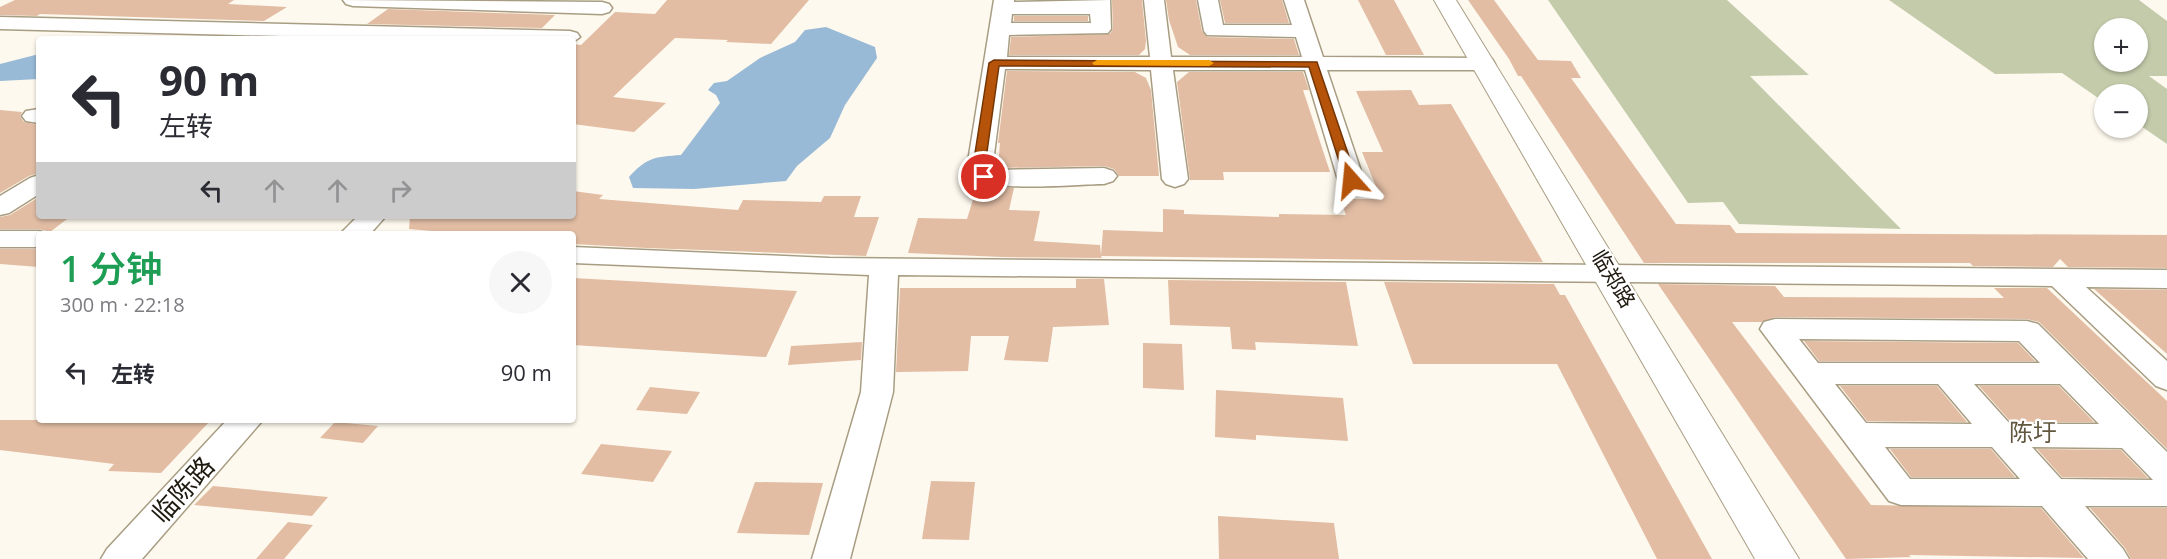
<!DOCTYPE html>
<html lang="zh">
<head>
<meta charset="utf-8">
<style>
	body { margin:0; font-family:"Open Sans","Noto Sans SC",sans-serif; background:#f7f7f7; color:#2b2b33; height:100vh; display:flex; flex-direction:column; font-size:22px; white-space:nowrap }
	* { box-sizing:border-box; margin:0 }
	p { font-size:20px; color:#7c7c81 }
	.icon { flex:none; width:33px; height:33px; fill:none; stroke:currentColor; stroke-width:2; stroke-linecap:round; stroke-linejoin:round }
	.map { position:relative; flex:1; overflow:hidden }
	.panel { position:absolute; left:36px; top:231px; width:540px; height:192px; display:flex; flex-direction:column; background:#fff; border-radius:6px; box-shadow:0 2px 4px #0004 }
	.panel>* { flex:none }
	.hud { position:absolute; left:36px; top:36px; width:540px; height:183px; border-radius:6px; box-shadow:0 2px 4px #0004; background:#fff; color:#2b2b33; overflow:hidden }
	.buttons { position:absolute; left:2094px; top:18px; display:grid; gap:12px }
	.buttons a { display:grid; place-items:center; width:54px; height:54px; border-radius:50%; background:#fff; box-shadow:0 2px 4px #0004; font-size:30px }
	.pin { position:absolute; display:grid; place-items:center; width:51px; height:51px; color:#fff; margin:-26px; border:3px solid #fff; border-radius:50%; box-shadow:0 2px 6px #0007 }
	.me { position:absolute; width:66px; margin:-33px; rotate:342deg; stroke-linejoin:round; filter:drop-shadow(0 0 4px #0008) }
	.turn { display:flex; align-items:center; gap:21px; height:126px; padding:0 24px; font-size:27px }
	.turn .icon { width:78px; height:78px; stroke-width:2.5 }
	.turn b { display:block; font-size:42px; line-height:51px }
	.lanes { display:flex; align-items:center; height:57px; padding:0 24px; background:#0003; justify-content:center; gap:30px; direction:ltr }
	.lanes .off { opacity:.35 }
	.round { display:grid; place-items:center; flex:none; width:63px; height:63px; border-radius:32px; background:#f7f7f7 }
	.head { display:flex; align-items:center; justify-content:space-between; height:102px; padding:0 24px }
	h1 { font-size:36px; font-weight:600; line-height:45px; color:#1e9e55 }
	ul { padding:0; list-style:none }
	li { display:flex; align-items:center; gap:18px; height:78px; padding:0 24px }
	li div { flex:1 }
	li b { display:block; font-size:22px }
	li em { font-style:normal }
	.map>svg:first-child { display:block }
</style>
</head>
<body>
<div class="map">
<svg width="2167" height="559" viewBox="0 0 2167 559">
	<rect width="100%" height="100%" fill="#fef9ee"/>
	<path fill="#c4cbab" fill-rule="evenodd" d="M1548,0H1727L1809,75L1750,76L1901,229L1739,224L1723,202L1688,203Z
		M1889,0H2139L2167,21V76H2149L2167,89V144L2138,124V94H2104V102L2062,73L1995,74ZM2104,28H2138V62H2104Z"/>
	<path fill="#98bad6" d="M826,27L875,47L877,58L845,105L830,138L797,166L786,181L694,189L633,188L629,177C647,157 655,157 681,155L720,103L716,95L708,90L714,83L727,81L760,58L795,42L805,30Z
		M39,54V79L0,81V64Z"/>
	<path fill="#e2bda4" d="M15,0H234L228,4L287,7L264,21L40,14L37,16L0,15V7Z
		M667,0H809L771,44L726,42L728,40L675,38L613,97L666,103L634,132L573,124V44L581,45L615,12L655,14Z
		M1112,0H1142L1146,41L1145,49L1139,55H1009L1011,37L1110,34L1113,29Z
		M1166,0H1196L1202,31L1207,37L1294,39L1299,55H1190L1178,47L1169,20Z
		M1220,0H1282L1289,23H1225Z
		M1358,0H1394L1424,55H1386Z
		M1468,0H1494L1538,60L1571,61L1581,78H1571L1676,224L1730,225L1736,233L2167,235V268L2068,267L2060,259L2053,267L1973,266L1970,263H1644L1521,76H1518L1509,59Z
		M388,9L555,15L542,28L367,24Z
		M1014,16H1088V21H1014Z
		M1007,71L1135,72L1146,78L1151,90L1159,176H1119L1114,169L1104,166L998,168L1000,143H998Z
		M1189,72H1303L1309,90H1303L1330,172H1223L1224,180H1190L1177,82Z
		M1411,90L1419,105L1451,104L1543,262L1101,256L1102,258L1002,257L908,253L918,218L967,219L974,196L994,197L996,187L1014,188L1009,210L1040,211L1034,241L1100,245L1101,255L1103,230L1163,232V209L1184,210V214L1279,217V214L1346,215L1340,199H1381L1362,152H1383L1356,91Z
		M0,110L22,112L20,116L24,122L39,125V173L29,176L0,193Z
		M573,191L603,195L599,199L738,210L743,200L821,202L824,196H861L854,217H879L866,256L646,248L573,244V234H466L409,229L410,216H573Z
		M39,197V216H71L50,232L39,229H0V217L10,215Z
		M0,249H39V267L0,264Z
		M573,278L646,282L797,291L766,357L573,345Z
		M1076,279H1104L1109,325L1053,327L1048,362L1004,360L1009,336H971L968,371L896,372L900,288H1076Z
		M1168,280L1346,282L1358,346L1255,342L1256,350L1232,349L1230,327L1170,325Z
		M1384,282L1554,284L1560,295H1565L1712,559H1657L1557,364H1413Z
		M1658,284L1775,286L1784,297L2004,298L1994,288H2047L2167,401V449L2039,322L2027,319L1775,317L1762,322H1732L1871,505L2041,508L2084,558L1909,555L1911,557L1846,559Z
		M2094,289L2167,290V354Z
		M1804,341L2018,343L2035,361H1819Z
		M862,342L861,360L788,365L791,346Z
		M1143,343L1182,344L1184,390L1143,388Z
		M1840,386H1937L1967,422L1867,421Z
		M1979,386H2059L2094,422H2011Z
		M650,387L700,392L687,414L636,410Z
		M1216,390L1343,398L1348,441L1256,435V440L1215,437Z
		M0,420H211L161,473L108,471L114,464L0,450Z
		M335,422L378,426L363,443L320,438Z
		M601,444L672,451L653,482L581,474Z
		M1890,449H1991L2015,477H1911Z
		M2037,449L2121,450L2148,478L2062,477Z
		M931,481L975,482L969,540L922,539Z
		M755,482L823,483L809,535L737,533Z
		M213,486L328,497L312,516L194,505Z
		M2090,508H2167V559H2131L2125,548Z
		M1218,516L1334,523L1339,559H1219Z
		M288,522L313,525L284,559H256Z"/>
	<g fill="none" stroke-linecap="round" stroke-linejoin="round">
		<g stroke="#a89d83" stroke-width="3">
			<path id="minor" d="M343,0L602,2L609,4L612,8L609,12L602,14L353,6L346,4Z
				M994,0H1014V2L1110,0L1111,29L1108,33L1009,35L1007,57H1150L1144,0H1164L1171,57H1302L1296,37L1207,35L1204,31L1198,0H1218L1223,25H1292L1284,0H1304L1323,57L1484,58L1492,59L1495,64L1492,69L1484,70H1327L1364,180L1360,185L1351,188L1342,185L1338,180L1305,70H1173L1188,179L1184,184L1175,187L1166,184L1162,179L1151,70L1005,69L992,170L1104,168L1113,171L1117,176L1113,181L1104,184C1077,184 981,194 966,174ZM1012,14H1090L1091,23H1011Z
				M0,17L570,31L577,33L580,37L573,42V39H400L0,29Z
				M39,109V123L26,121L22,116L26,111Z
				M39,175V194L9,213L0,215V196L30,178Z
				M358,216H386L370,234H340Z
				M0,231H39L49,234H39V247H0Z
				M573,247L829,258L2167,270V288L2086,287L2167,361V390L2156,386L2052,286L898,275L893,392L850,559H812L861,392L869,275L573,263Z
				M1775,319L2027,321L2038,324L2167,452V506H2085L2123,549L2129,559H2088L2042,506L1901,505L1889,501L1760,329L1764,322ZM1799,339L2019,341L2040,363H1818ZM1835,384H1938L1972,424L1866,423ZM1974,384H2060L2099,424H2010ZM1885,447H1992L2020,479H1910ZM2032,447L2122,448L2153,480L2061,479Z
				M227,420H263L142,559H101L107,549Z"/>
		</g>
		<g stroke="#a89d83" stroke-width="2">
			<path id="major" d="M1434,0H1456L1799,559H1755Z"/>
		</g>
		<use href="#minor" fill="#fff" fill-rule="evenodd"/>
		<use href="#major" fill="#fff" fill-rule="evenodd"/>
	</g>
	<path fill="#b45309" stroke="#753606" stroke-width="1.5" d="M994,60L1317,62L1357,180L1351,184L1345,180L1309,67L999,66L985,166V173L990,177L988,180H979L973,174V166L989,63Z"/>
	<path fill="#f59e0b" d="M1097,60H1209L1214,63L1209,66L1094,65L1092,63Z"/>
	<g text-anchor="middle" stroke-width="4.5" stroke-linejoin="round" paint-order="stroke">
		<g font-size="21" fill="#1e1a10" stroke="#fff">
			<text transform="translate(1613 279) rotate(59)" y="7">临郑路</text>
		</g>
		<g font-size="24" fill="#61573e" stroke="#fff">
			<text x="2033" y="441">陈圩</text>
		</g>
		<g font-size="26" fill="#1e1a10" stroke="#fff">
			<text transform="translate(183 490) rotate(-48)" y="9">临陈路</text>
		</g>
	</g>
</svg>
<div class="buttons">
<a>+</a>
<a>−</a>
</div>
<div class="pin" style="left:984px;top:177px;background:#d93025"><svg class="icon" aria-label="arrive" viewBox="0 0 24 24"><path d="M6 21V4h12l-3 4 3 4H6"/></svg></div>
<svg class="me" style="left:1351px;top:180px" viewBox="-20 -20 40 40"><path d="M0-17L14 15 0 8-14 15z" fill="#b45309" stroke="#fff" stroke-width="4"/></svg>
<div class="hud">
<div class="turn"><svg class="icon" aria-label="left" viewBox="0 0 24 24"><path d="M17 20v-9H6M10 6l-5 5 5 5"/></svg><div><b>90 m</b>左转</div></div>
<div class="lanes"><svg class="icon" aria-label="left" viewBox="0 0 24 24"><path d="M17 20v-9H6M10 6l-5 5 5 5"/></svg><svg class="icon off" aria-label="ahead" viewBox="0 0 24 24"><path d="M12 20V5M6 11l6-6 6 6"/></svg><svg class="icon off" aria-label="ahead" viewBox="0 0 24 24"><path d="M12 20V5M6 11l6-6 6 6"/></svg><svg class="icon off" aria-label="right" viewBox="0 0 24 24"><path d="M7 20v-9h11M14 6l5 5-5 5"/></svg></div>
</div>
<section class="panel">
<div class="head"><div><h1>1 分钟</h1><p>300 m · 22:18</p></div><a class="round"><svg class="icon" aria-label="close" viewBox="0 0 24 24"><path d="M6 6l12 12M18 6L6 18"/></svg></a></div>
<ul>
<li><svg class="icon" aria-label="left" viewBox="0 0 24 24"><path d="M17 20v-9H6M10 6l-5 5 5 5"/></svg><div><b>左转</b></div><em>90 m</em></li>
</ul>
</section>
</div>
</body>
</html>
